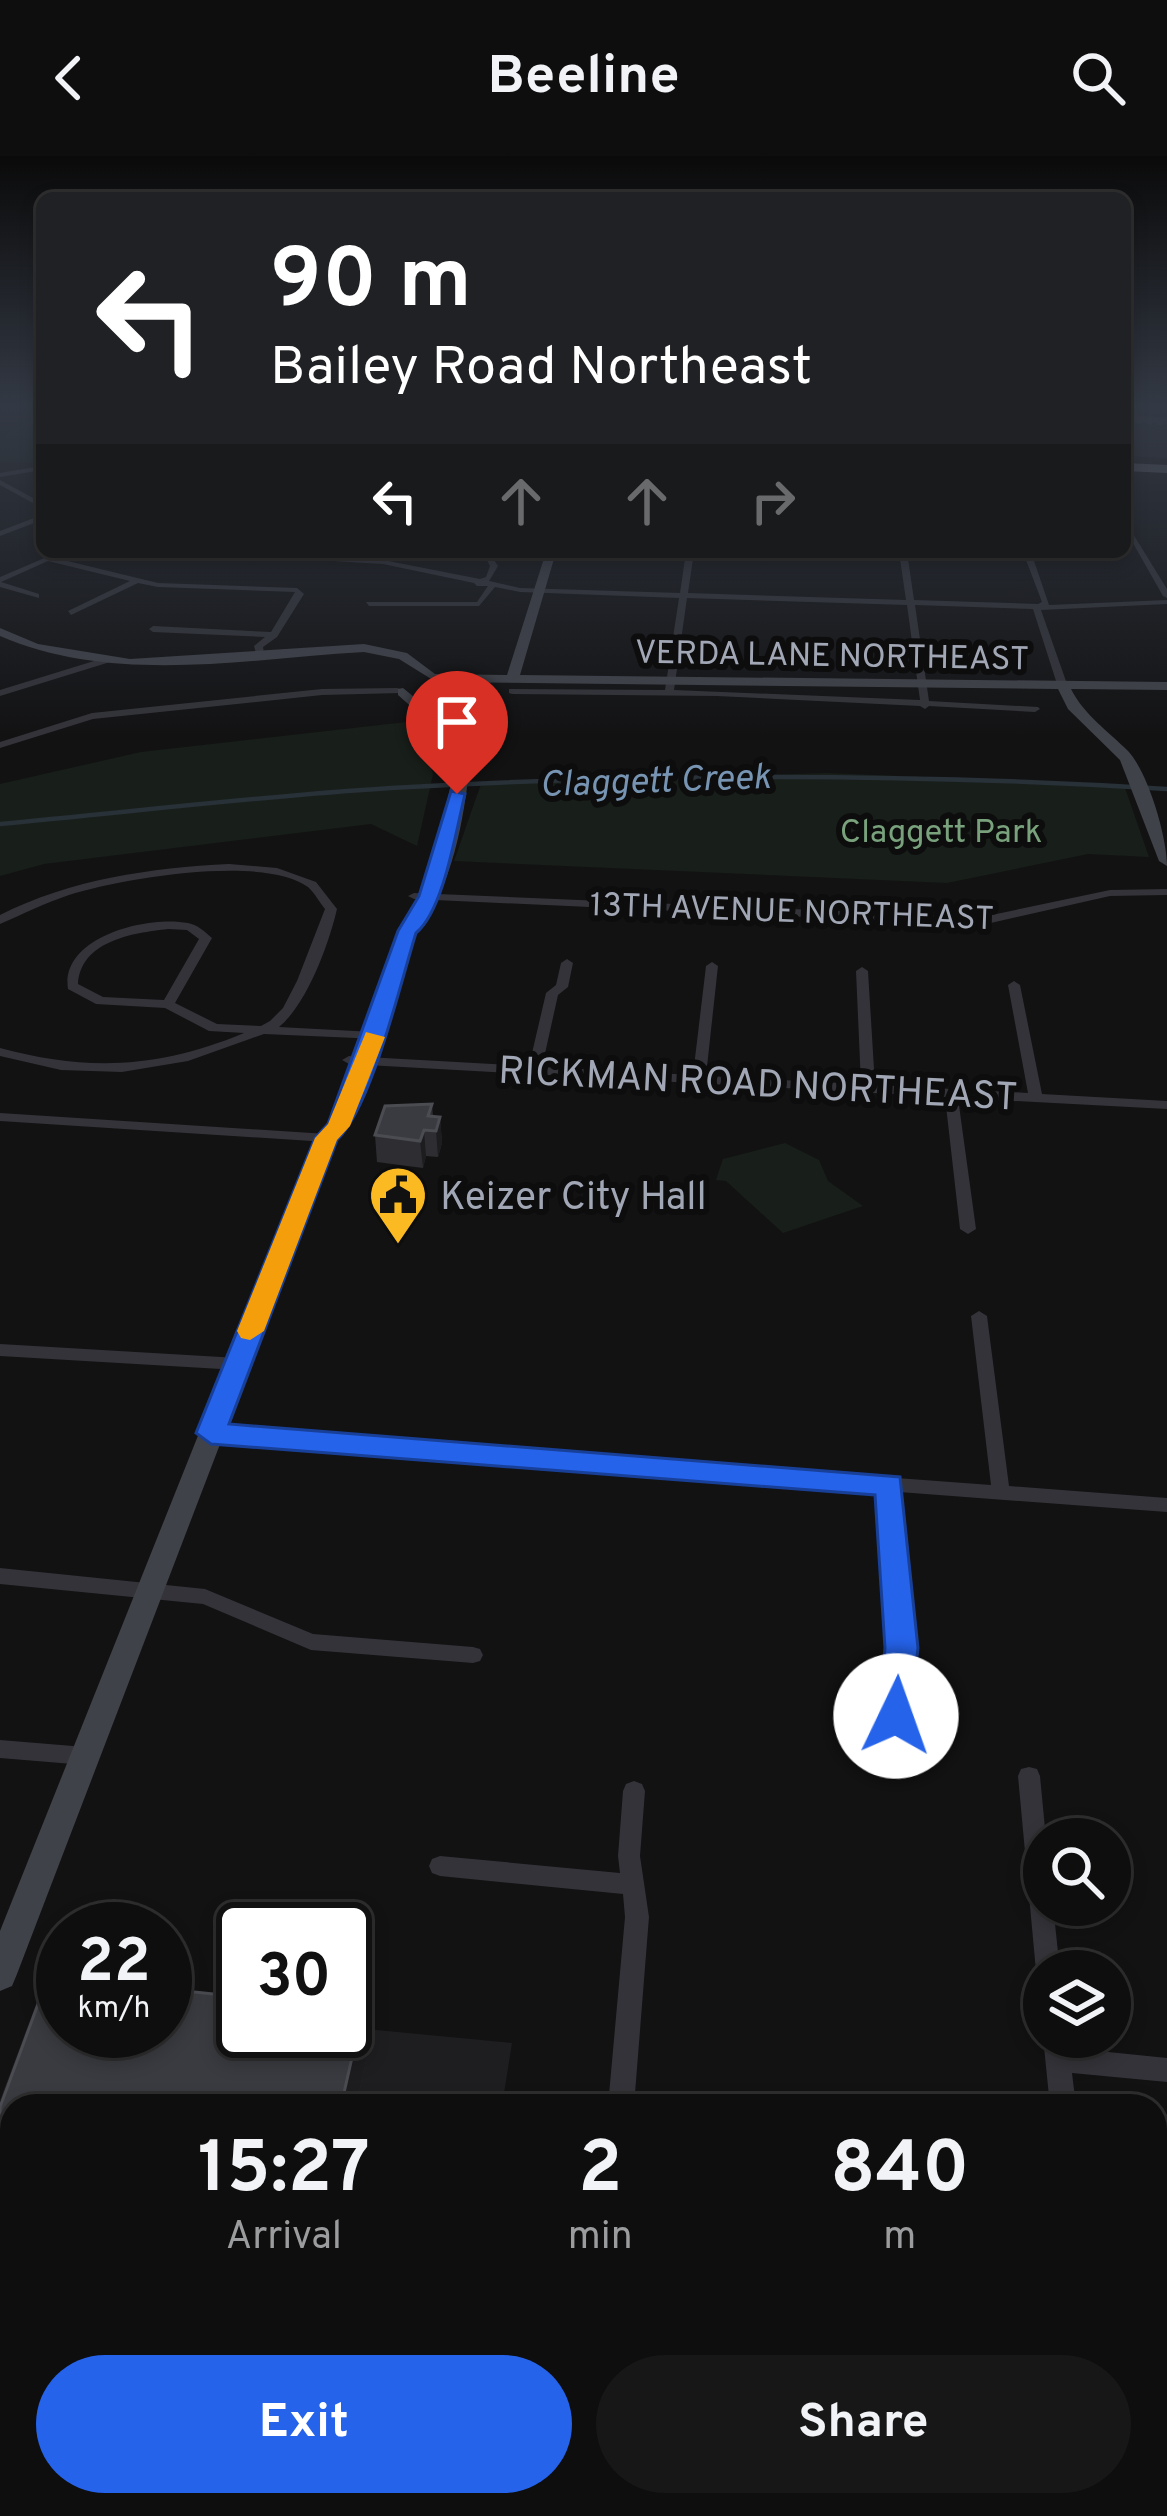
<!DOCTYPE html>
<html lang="en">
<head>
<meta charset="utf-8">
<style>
	body { margin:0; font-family:Overpass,sans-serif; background:#171717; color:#f1f3f6; height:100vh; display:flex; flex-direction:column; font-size:45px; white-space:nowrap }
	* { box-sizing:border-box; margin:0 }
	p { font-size:39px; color:#9b9c9e }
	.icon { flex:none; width:66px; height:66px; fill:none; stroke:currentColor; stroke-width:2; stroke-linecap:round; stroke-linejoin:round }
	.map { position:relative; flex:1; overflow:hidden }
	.drawer { position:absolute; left:0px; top:1938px; width:1167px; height:423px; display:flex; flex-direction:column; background:#0e0e0e; border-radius:36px 36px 0 0; box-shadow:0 6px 18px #0003,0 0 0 3px #2e2e2e }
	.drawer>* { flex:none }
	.guide { position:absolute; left:36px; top:36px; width:1095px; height:366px; border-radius:18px; box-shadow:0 6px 18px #0003,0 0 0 3px #2e2e2e; background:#202124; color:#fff; overflow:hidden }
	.controls { position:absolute; left:1023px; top:1662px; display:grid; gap:24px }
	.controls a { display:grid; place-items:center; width:108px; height:108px; border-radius:50%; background:#0e0e0e; box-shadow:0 6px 18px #0003,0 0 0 3px #2e2e2e; font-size:60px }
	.speed { position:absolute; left:36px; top:1746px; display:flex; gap:24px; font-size:60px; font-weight:700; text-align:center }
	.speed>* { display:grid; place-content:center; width:156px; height:156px; border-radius:50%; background:#0e0e0e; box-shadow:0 6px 18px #0003,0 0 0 3px #2e2e2e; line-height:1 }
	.speed small { font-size:30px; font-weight:400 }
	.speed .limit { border:6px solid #111; border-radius:18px; background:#fff; color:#111 }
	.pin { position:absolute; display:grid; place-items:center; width:102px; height:102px; color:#fff; margin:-123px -51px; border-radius:50% 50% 50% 0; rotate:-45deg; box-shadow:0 0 12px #0007 }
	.pin .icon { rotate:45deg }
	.me { position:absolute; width:132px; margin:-66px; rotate:3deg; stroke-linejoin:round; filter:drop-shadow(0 0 9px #0008) }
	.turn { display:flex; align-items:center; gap:42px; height:252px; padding:0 36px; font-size:54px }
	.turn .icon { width:156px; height:156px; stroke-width:2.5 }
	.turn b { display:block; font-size:84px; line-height:102px }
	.lanes { display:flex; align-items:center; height:114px; padding:0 36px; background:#0003; justify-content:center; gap:60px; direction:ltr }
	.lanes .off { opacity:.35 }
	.eta { display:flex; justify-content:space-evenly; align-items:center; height:204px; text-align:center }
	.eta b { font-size:72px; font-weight:700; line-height:84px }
	.action { display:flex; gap:24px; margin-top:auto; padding:24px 36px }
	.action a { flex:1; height:138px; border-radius:72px; background:#2563eb; color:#fff; font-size:48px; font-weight:700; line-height:138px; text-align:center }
	.action a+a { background:#171717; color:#f1f3f6 }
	header { display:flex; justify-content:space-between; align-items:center; height:156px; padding:0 36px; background:#0e0e0e; font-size:54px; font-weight:700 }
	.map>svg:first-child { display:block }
</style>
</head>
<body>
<header><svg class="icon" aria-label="back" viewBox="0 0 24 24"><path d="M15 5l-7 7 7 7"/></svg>Beeline<svg class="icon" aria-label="search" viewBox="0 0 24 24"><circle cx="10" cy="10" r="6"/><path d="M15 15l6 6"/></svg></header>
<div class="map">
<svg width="1167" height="2360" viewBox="0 0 1167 2360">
	<rect width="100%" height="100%" fill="#121213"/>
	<path fill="#1e1e21" d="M1125,250H1167V302L1125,300Z
		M38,1843L63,1845V1875L345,1871L512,1887L502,1950H12V2349H439L437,2360H0V1944Z"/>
	<path fill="#181e19" d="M42,255V307L0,306V283Z
		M415,565L433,618L417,690L371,668L44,708L0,720V628L141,596Z
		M826,617L1124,629L1149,701L1088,698L947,727L454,705L481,628Z
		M785,987L819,1004L828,1025L863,1050L783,1077L726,1025L716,1024L723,1003Z"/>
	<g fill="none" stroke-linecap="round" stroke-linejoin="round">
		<path stroke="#283038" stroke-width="4.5" d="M0,668C130,656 261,640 391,632C650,617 908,617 1167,633"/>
		<path fill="#333339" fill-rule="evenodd" d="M42,310V314L0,321V317Z
			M0,324L42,347V352L0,329Z
			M42,359V364L0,380V375Z
			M1125,365L1167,433V442L1163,440L1125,373Z
			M183,396L383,404L480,423L486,421L490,410L484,398L503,396L492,401L498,410L489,425L520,432L680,437L686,396H694L688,437L906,444L899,396H907L914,444L1038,448L1042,446L1023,396H1031L1049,449L1167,444V448L1041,454L1067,528L1062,531L1057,528L1033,453L915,449L929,545L1038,551L1040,553L1035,556L929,550L925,553L920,550L717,540L512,538L509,537V533L665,534L679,442L520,436L495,431L479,450H369L366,446H477L488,430H477L474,427L383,408ZM687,442L907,449L920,544L674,534Z
			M54,398L58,400L55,402L158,427L297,432L304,438L277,481L263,491L264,497L260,500L256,497L254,490L265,481L153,476L149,473L153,470L271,476L295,436L158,431L138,427L71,459L68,455L130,425L48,405L1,426L39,438V442L0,431V421Z
			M107,501L111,504L110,506L0,540V534Z
			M397,532L400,533V537L322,539L93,563L0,592V586L92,557L322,533Z
			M229,708L277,712L316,726L337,753C329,788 307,848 279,871L374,876L381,880L379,883L264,878L188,905L122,916L61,914L0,900V892C88,916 160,912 244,877L209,875L165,852L96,848L68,833C60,781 147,759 188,767C198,769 204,775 212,782L175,847L217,868L261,870L270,865L283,852L297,825L325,753C320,747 314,736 308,731C263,698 120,723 69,739C45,747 23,758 0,768V759C71,723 151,712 229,708ZM168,773L187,774L199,783L164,844L103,841L78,828C81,785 132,777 168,773Z
			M1167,733V739L1110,740L982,769L414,743L408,740L414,737L982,761L1110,734Z
			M567,803L573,807L568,831L558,839L542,911L693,919L706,810L712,806L718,810L706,920L861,928L856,815L862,811L868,815L875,929L1028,937L1008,829L1014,825L1020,829L1042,938L1167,945V953L958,942L976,1073L968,1078L960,1073L945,941L349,908L342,904L349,900L529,910L546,837L556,829L561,807Z
			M0,957L327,978L334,982L327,986L0,965Z
			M979,1155L987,1160L1009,1330L1167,1342V1356L899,1336L912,1492L906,1560L903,1566L896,1569L889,1566L886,1560L892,1492L880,1334L211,1283L205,1281L202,1277L205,1273L211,1271L991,1329L971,1160Z
			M0,1188L238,1202L246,1208L238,1214L0,1200Z
			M0,1412L205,1433L313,1478L473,1491L480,1493L483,1499L480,1505L473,1507L311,1494L203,1448L0,1428Z
			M0,1584L85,1591L93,1593L96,1600L93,1607L85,1609L0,1602Z
			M1029,1611L1037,1613L1040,1620L1046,1683H1044V1749H1053L1060,1815H1044V1825L1040,1823L1036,1815L1018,1620L1021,1613Z
			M634,1625L642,1628L645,1635L640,1700L649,1761L634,1950H608L625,1761L623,1738L440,1720L432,1717L429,1710L432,1703L440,1700L620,1717L618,1700L623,1635L626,1628Z
			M1044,1878V1881H1067L1069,1892L1167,1902V1926L1072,1917L1076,1950H1050L1043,1881Z
			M568,2349H598L597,2360H567Z
			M1090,2349H1120L1121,2360H1091Z"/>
		<path fill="#404249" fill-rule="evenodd" d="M1125,259L1167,262V268L1125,265Z
			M546,396H556L520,519L1167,526V534L1071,533C1084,559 1108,575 1128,595C1148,616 1167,681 1167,710L1159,705L1120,604L1068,553L1058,533L436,526L399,503L364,496C245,503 113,529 0,480V472L38,488L130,503L364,488L407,497L435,518L507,519Z
			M403,532L452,572L471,600C464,659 455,730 415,776C393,846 383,925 337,983L17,1818L12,1830L0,1835V1775L317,982L344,941L398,775L412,759L431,719L457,600L442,578L398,539V533Z"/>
		<path fill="#5e616a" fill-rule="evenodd" d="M1125,307L1167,309V317L1125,315Z"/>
		<path stroke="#45474e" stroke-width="3" stroke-dasharray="6 4.5" stroke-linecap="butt" d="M1125,265L1167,268"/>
	</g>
	<path fill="#2e2e32" d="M432,948L433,960L440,961L442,987L438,1001L426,1000L423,1012L377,1006L375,979Z
		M370,1887L356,1950H12V2114L0,2113V1951Z"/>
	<path fill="#1d1d20" d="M440,961L442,987L438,1001L436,975Z
		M424,974L426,1000L423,1012L420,985Z
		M363,1853L370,1887L356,1950H341Z"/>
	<path fill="#3a3b40" stroke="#4a4c52" stroke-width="3" d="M432,948L428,960L440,961L436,975L424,974L420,985L375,979L385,950Z
		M48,1821L63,1822V1875H165V1833L243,1841V1875H345V1852L363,1853L341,1950H12V2087L0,2086V1951Z"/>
	<linearGradient id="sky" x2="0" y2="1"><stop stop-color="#0a0a0a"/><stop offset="0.43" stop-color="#333944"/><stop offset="1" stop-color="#333944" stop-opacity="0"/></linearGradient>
	<rect width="1167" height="581" fill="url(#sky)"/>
	<path fill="#2563eb" stroke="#184099" stroke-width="3" d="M451,635L465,638C456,674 444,754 416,777C400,828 372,950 337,984L229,1268L900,1321L918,1492L909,1570L896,1575L884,1570L879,1560L885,1492L875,1339L211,1288L196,1277L315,982L328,968L398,775L419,740Z"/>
	<path fill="#f59e0b" d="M366,876L385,881L350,970L337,984L264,1175L250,1184L241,1182L237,1175L315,982L328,968Z"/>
	<defs>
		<g id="civic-pin" transform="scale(3)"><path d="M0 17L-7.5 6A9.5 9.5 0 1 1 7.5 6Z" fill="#fbba22" stroke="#0d0d0e"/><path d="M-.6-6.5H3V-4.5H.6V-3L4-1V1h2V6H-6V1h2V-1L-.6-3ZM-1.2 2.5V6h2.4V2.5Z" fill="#111"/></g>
	</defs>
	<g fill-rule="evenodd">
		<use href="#civic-pin" x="398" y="1039"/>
	</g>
	<g text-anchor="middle" stroke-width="12" stroke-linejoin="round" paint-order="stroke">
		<g font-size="33" fill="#a2a7b5" stroke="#0d0d0e">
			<text transform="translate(832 498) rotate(1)" y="12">VERDA LANE NORTHEAST</text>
			<text transform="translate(792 754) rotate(2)" y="12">13TH AVENUE NORTHEAST</text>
		</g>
		<g font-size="33" fill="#78a17c" stroke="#0d0d0e">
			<text x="941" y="686">Claggett Park</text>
		</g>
		<g font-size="36" font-style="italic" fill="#7794b2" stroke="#0d0d0e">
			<text transform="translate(655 623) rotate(-2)" y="13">Claggett Creek</text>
		</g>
		<g font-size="39" fill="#a2a7b5" stroke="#0d0d0e">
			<text transform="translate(758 926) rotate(3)" y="14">RICKMAN ROAD NORTHEAST</text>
		</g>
		<g font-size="39" fill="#a2a7b5" stroke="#0d0d0e" text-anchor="start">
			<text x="440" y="1053">Keizer City Hall</text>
		</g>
	</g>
</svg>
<div class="controls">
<a><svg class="icon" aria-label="search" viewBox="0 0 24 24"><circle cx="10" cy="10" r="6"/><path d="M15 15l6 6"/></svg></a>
<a><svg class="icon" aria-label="layers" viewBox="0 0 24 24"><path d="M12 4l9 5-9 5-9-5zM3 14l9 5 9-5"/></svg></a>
</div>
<div class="speed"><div>22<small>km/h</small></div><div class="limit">30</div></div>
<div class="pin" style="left:457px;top:638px;background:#d93025"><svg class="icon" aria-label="arrive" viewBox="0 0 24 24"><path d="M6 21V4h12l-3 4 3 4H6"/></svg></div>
<svg class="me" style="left:896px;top:1560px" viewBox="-20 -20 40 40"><circle r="19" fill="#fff"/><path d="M0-13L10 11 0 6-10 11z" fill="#2563eb"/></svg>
<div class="guide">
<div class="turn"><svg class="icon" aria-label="left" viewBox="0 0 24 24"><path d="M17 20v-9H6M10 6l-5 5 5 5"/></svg><div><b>90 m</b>Bailey Road Northeast</div></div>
<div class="lanes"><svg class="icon" aria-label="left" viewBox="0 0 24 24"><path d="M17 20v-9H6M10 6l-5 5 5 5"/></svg><svg class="icon off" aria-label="ahead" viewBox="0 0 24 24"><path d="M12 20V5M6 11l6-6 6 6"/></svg><svg class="icon off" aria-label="ahead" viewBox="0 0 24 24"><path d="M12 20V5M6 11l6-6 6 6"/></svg><svg class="icon off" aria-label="right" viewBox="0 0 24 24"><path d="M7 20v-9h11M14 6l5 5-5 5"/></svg></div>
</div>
<section class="drawer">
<div class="eta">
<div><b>15:27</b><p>Arrival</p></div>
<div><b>2</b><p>min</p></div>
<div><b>840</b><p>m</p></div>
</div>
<div class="action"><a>Exit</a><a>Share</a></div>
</section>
</div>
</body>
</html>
